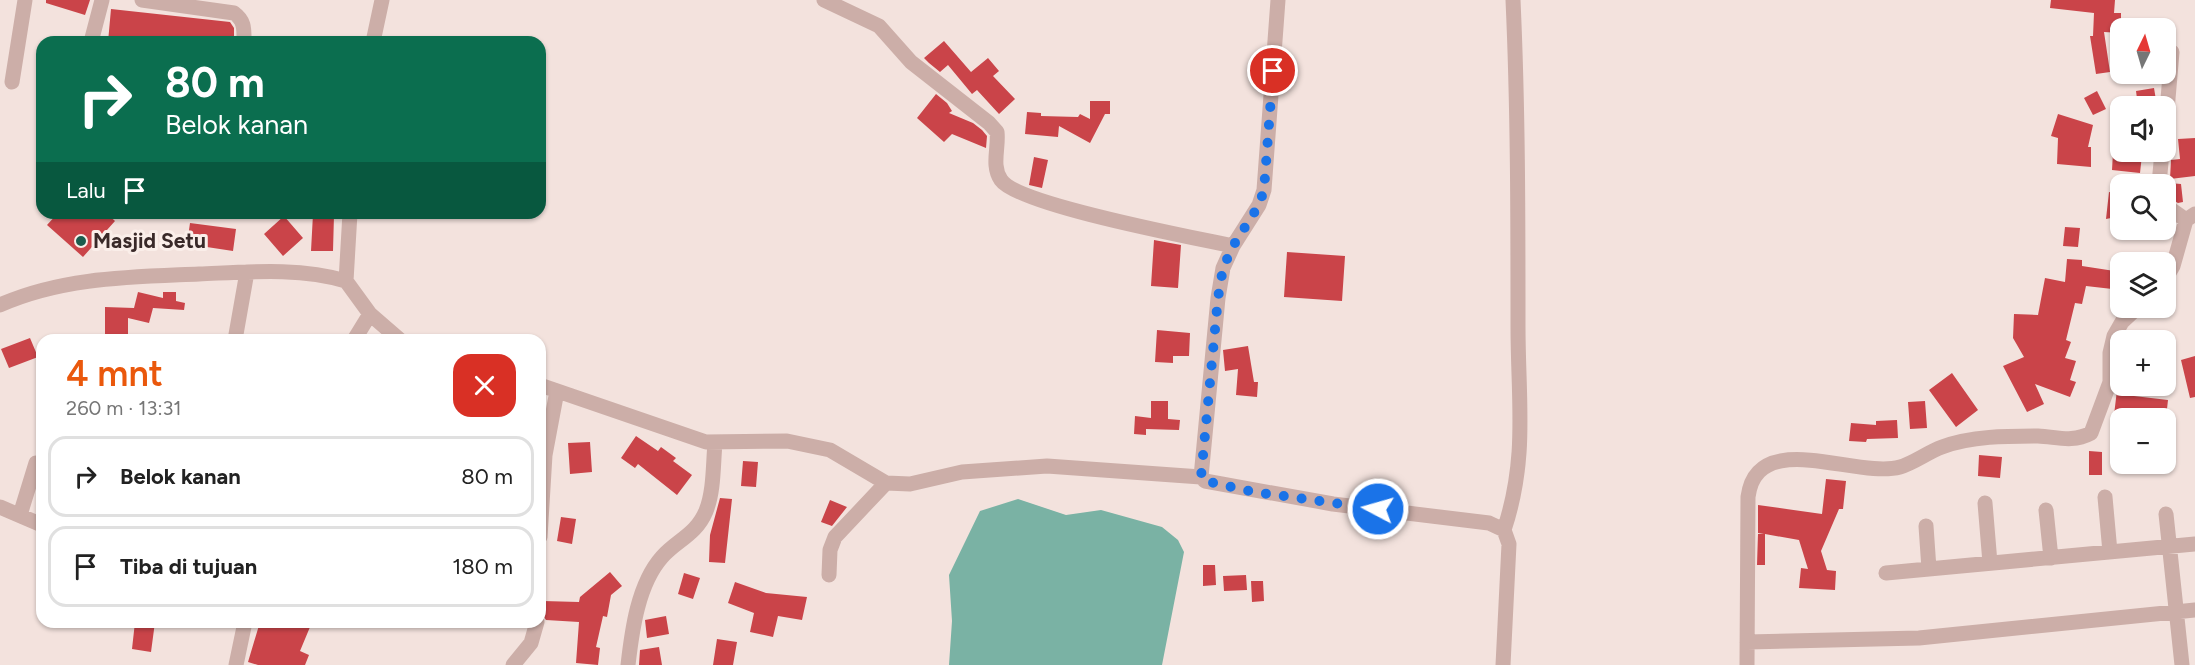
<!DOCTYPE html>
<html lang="id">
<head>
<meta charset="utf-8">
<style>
	body { margin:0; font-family:Figtree,sans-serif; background:#f6f6f6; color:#222; height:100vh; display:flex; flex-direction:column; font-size:22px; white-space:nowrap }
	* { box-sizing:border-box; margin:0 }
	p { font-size:20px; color:#767676 }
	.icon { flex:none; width:33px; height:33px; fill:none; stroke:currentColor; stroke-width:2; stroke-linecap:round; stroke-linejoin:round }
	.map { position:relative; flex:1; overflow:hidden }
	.details { position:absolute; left:36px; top:334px; width:510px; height:294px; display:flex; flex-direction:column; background:#fff; border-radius:18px; box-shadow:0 2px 4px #0004 }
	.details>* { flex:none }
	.hud { position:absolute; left:36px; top:36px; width:510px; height:183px; border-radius:18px; box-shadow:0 2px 4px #0004; background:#0b6e4f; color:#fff; overflow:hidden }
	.needle { width:39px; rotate:5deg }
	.tools { position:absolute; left:2110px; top:18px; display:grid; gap:12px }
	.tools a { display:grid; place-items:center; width:66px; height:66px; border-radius:12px; background:#fff; box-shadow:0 2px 4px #0004; font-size:30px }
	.pin { position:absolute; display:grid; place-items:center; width:51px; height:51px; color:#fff; margin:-26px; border:3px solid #fff; border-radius:50%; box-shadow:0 2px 6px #0007 }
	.me { position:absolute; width:66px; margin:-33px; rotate:276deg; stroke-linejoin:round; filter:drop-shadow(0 0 4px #0008) }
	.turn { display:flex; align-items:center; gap:21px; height:126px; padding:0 30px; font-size:27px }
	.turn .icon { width:78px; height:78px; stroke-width:2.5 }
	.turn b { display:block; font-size:42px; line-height:51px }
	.then { display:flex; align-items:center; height:57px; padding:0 30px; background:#0003; gap:12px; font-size:22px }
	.round { display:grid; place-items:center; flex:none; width:63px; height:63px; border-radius:18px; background:#f6f6f6 }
	.headline { display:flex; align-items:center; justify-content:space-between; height:102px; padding:0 30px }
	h1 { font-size:36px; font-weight:600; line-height:45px; color:#ea580c }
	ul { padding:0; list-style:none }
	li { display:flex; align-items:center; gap:18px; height:81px; margin:0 12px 9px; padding:0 18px; border:3px solid #e0e0e0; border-radius:18px }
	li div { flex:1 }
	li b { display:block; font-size:22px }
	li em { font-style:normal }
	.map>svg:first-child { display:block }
</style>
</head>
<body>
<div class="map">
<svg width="2195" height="665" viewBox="0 0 2195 665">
	<rect width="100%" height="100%" fill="#f3e2dd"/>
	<path fill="#7ab2a4" d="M1018,499L1066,515L1101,510L1162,527L1178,540L1184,552L1162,665H949L952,621L949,575L980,511Z"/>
	<path fill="#ca4449" d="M46,0H90L85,15L46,3Z
		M2051,0H2115L2114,13H2121V33L2104,32L2110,72L2096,74L2090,36H2093L2094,13L2050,8Z
		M111,9L230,22L234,28V42H108Z
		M944,41L971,72L988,58L999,71L993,76L1015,99L999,114L977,90L972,94L948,65L940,72L929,63L924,58Z
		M2154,88L2157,106H2138L2136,91Z
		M2097,91L2106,109L2093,115L2084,98Z
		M936,94L947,103L952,111L949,113L973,123L982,130L987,136L986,148L952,134L944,142L917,118Z
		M1090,101H1110V114H1105L1090,143L1059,126L1058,137L1025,134L1027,112L1041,113V116L1078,117L1080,114L1090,119Z
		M2058,114L2093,125L2088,147H2091V167L2057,164L2058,138L2051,136Z
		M2195,138V176L2170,179L2171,160L2180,159L2178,139Z
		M2113,152L2142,155L2140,173L2112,170Z
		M1034,157L1048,160L1042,188L1029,185Z
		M2169,183L2181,184L2183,202L2178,203L2166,196Z
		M2109,192L2121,194V216L2106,219Z
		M58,213H106L115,221L83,257L47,225Z
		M313,214L334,215L333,251H311Z
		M284,216L303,238L283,256L264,234Z
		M190,223L236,229L233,251L187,244Z
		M2065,227L2080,228L2078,247L2063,246Z
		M1154,240L1181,245L1178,288L1151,286Z
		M1287,252L1345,256L1342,301L1284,297Z
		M2067,259L2082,260V266L2121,272V290L2086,286L2082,304L2075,303L2066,340L2071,342L2065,358L2076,361L2070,380L2076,382L2070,397L2035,384L2044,404L2027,412L2003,366L2024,357L2013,338L2014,314L2038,315L2045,278L2065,282Z
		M138,292L163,298V292H176V301L185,303L184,310L153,308L149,323L128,318V335L105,334V307L134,308Z
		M1157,330L1190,333L1189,356H1173V363L1155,362Z
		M30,338L38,357L9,368L1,349Z
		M1248,346L1254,382H1258L1257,397L1236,395L1238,369L1225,371L1223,350Z
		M2195,356V397L2190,398L2181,360Z
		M1952,373L1978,410L1956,427L1929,390Z
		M2117,390L2134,393V396L2168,400L2166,418L2114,415Z
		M1151,401H1168V419L1180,420L1179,430L1146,429V435L1134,434L1135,416L1151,418Z
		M1925,401L1927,428L1910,429L1908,402Z
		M1897,420L1898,438L1867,439L1866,442L1849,441L1851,423L1876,425V421Z
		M636,436L658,451L661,447L676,458L673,461L692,475L677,495L638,464L635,468L621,458Z
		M590,442L592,472L570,474L568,443Z
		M2089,451L2102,452V475H2089Z
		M1979,455L2002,457L2000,478L1978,476Z
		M743,461L758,462L756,487L741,486Z
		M1826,479L1846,481L1843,509H1839L1821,551L1827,570L1836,571L1835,590L1799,588L1801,568L1808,569L1799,540L1765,534V565H1757L1758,534H1764L1758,533V505L1822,514Z
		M720,498L732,499L725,563L709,562L710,535Z
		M830,500L847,507L832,526L821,522Z
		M561,517L576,519L572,544L557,541Z
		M1203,565H1215L1216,585L1203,586Z
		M610,572L622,586L611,595L607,617L603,616L596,647L600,648L598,665L576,663L579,622L546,620L542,614L543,601L579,602L580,597Z
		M684,573L700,578L693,599L678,594Z
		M1246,575L1247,590L1224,591L1223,576Z
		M1251,581H1263L1264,601L1252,602Z
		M735,582L766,593L807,597L802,620L778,616L773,637L750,632L754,613L728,603Z
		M666,616L669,634L647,638L645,620Z
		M135,622H155L151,652L132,649Z
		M260,622H299L310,627L300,651L309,655L305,665H258L248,662Z
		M717,639L737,642L733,665H713Z
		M659,647L662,665H639L640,650Z"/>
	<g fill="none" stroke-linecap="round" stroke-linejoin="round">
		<path stroke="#ccaea8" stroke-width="15" d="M142,0L234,13C245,21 244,29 244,42
			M824,0L879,26L911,62L989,123L997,132C999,148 991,165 1001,180C1018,205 1196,238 1233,246
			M91,42L102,0
			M373,42L382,0
			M12,82L25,0
			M2166,122L2172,52
			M2159,184L2162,152
			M2166,206L2186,220
			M2166,278L2173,266L2186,220L2195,214
			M346,281L350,213
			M0,305C63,277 132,277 199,274C247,272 299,267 346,281L370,314L400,340
			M235,340L247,272
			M354,340L370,314
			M540,385L706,442L787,441L830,450L886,483L910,484L962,472L1047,466L1201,477L1205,481L1333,504L1489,523L1504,530L1509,544L1503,665
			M1201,477L1218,298L1223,268L1233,246L1259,205L1264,190L1278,0
			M2105,497L2110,552
			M1985,503L1990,563
			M0,507L42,525
			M2046,510L2051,558
			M2166,514L2182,665
			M20,515L36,463
			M1926,526L1929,569
			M1504,530C1528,458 1518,400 1518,327C1518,218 1518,109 1513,0
			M540,537L545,455L557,391
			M1886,573L2195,544
			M829,575L830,550L835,537L886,483
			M1747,642L1919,638L2195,610
			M236,665L245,622
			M513,665L531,643L537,622
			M628,665C632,630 638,584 662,557C677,540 696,535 706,511C714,491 713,465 715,443
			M1747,665L1748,497C1757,427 1856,479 1900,467C1914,463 1928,452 1942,447C1971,436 2007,436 2038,436C2058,437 2072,443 2091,433L2110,382V353L2114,336L2122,322L2137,308"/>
	</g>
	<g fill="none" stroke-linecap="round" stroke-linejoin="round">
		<path stroke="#1a73e8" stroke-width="10" stroke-dasharray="0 18" d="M1273,71L1264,190L1259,205L1233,246L1223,268L1218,298L1201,477L1205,481L1254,492L1378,509"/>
	</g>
	<circle fill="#1c5c4e" stroke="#faeee9" stroke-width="2" cx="81" cy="241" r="6"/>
	<g text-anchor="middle" stroke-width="6" stroke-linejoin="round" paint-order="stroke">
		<g font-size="21" font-weight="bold" fill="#392928" stroke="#faeee9" text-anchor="start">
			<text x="93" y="248">Masjid Setu</text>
		</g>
	</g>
</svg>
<div class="tools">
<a><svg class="needle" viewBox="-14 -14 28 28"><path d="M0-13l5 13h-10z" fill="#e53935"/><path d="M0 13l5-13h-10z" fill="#767676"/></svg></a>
<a><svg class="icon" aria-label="sound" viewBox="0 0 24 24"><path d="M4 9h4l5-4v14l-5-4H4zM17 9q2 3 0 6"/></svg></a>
<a><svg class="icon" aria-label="search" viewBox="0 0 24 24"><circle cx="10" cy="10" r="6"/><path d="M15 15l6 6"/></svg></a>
<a><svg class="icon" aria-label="layers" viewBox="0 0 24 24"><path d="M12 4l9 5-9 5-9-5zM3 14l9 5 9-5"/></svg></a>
<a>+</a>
<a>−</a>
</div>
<div class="pin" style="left:1273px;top:71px;background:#d93025"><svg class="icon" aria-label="arrive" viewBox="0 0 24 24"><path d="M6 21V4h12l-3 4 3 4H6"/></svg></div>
<svg class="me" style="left:1378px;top:509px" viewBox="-20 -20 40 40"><circle r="17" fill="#1a73e8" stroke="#fff" stroke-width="3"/><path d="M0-11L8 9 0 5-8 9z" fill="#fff"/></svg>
<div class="hud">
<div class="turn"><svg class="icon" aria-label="right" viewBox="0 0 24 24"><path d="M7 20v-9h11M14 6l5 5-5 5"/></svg><div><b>80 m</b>Belok kanan</div></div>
<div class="then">Lalu<svg class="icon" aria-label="arrive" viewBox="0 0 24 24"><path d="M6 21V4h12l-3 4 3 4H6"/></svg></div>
</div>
<section class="details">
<div class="headline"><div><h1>4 mnt</h1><p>260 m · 13:31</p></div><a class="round" style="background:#d93025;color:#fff"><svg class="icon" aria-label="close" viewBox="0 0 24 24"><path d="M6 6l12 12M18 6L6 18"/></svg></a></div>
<ul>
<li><svg class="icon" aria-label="right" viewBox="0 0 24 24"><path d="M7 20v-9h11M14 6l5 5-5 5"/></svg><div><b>Belok kanan</b></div><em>80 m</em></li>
<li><svg class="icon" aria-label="arrive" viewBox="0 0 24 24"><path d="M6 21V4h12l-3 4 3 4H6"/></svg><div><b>Tiba di tujuan</b></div><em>180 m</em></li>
</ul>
</section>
</div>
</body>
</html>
